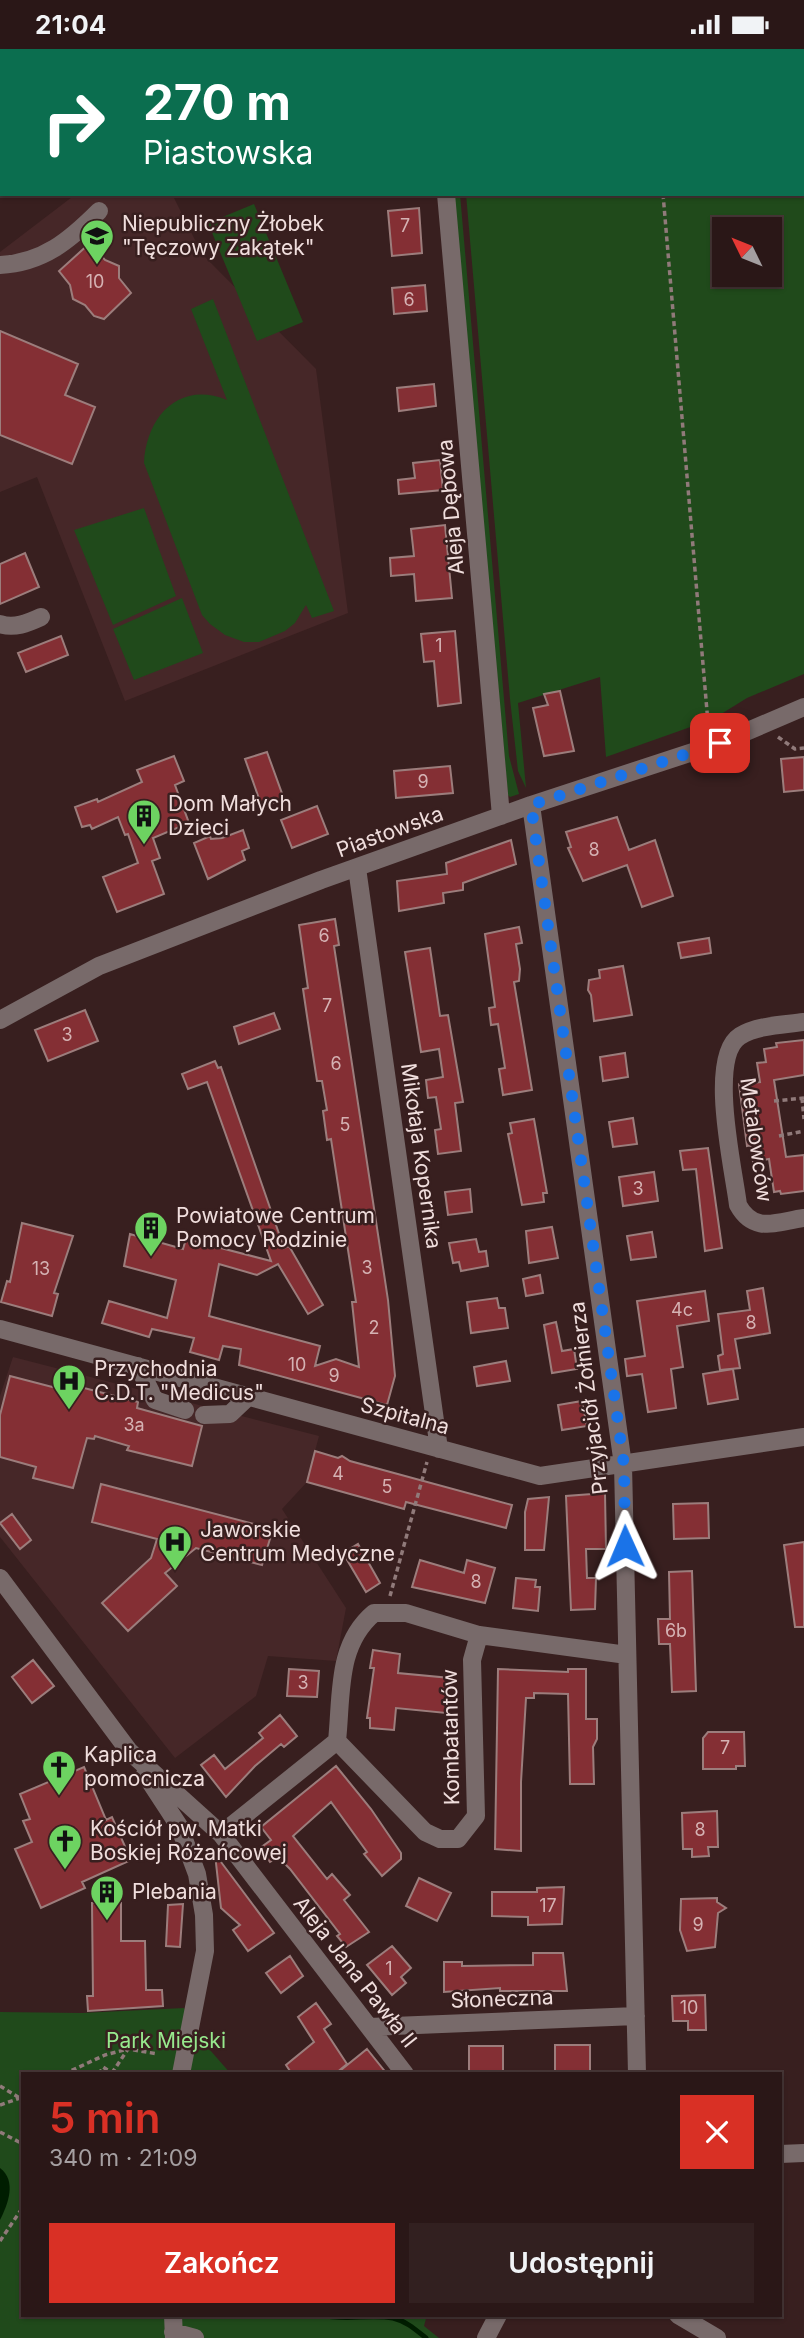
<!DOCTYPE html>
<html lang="pl">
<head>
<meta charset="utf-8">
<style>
	body { margin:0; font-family:Inter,sans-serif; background:#322020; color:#f1f3f6; height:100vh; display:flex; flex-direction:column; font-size:26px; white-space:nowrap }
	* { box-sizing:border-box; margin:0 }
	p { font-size:23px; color:#a59fa1 }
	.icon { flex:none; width:38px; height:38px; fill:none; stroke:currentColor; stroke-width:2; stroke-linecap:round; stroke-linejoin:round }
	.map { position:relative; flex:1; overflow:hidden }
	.panel { position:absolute; left:21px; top:2023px; width:761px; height:245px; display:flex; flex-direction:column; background:#2a1717; border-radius:0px; box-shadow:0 2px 5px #0004,0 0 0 2px #463636 }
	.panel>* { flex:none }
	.hud { position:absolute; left:0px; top:0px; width:805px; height:147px; box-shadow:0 2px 5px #0004,0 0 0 2px #463636; background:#0b6e4f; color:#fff; overflow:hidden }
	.needle { width:46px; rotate:313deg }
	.controls { position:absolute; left:712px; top:168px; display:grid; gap:14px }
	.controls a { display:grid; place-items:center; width:70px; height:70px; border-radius:0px; background:#2a1717; box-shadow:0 2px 5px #0004,0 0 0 2px #463636; font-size:35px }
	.pin { position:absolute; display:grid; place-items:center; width:60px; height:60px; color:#fff; margin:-30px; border-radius:14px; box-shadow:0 4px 10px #0006 }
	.me { position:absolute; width:77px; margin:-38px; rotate:359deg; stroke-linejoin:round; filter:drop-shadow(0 0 5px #0008) }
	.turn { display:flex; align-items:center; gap:24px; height:147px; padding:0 28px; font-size:32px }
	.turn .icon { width:91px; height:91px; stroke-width:2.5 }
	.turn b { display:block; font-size:49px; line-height:60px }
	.round { display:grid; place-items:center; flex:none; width:74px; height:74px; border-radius:0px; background:#322020 }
	.head { display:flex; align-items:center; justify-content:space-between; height:119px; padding:0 28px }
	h1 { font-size:42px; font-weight:600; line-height:52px; color:#d93025 }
	.button { display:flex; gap:14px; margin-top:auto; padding:14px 28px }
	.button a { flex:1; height:80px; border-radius:0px; background:#d93025; color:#fff; font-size:28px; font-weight:600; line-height:80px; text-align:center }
	.button a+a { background:#322020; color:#f1f3f6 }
	.status { display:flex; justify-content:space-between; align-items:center; height:49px; padding:0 35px; background:#2a1717; direction:ltr }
	.status svg { height:19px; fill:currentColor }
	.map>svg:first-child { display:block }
</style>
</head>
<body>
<div class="status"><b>21:04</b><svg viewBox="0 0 49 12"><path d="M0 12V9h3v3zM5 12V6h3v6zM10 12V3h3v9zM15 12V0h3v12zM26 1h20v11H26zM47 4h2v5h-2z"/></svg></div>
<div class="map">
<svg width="804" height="2289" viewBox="0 0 804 2289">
	<rect width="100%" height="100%" fill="#381f1f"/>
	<path fill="#462728" d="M76,145H172L202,205L316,320L348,564L125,652L37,428L0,443V203Z
		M13,1308L319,1387L307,1433L282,1460L346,1559L336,1612L268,1607L256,1647L175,1709L0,1488V1347Z"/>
	<path fill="#204a1b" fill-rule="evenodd" d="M454,0H804V625L747,649L713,670L606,708L600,628L518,654L526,739L518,722L510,650L466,145H803V2ZM724,180H770V226H724Z
		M453,145H460L509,707L519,745L510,748L508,746Z
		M254,155L303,273L257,292L208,174Z
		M213,250L334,562L312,569L306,556L295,574L285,582L259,593H244L225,586L210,575L202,566L144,414C146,368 179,331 227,351L191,260Z
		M144,459L176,547L113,576L74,481Z
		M182,549L203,604L134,631L113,580Z
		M184,1959L210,2001L231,2025H23V2266H427L424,2277L439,2289H0V1963L82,1964Z"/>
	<path fill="#001d00" d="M0,2119C17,2132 8,2155 0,2171Z"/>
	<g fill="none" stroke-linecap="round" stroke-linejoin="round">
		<path stroke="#001d00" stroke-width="5" d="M320,2266C345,2272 369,2265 393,2269C406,2272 416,2281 426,2289"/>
	</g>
	<path fill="#842f34" stroke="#9c7d7c" stroke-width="2" d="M419,159L422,204L392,207L388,162Z
		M90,194L105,211L119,217V229L131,244L104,270L94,267L85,256L73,250L70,236L59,222Z
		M425,236L427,262L394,265L392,239Z
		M0,282L78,315L65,346L95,358L72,415L0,386Z
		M434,335L436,357L399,362L397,339Z
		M440,411L443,441L399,445L398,431L415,429L413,414Z
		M445,476L452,549L416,552L414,525L391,527L390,509L414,507L411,480Z
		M25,504L39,538L0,555V515Z
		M455,582L461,654L438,657L434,612L424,613L421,585Z
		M61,587L68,606L26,623L18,604Z
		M560,642L574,702L544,707L533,659L548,656L544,645Z
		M267,703L284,750L262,758L245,710Z
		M174,707L184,732L175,736L189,774L153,789L160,809L152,812L164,845L117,863L103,828L138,814L128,785L125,786L118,768L92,780L90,776L82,778L75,758L97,750L98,753L142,733L137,721Z
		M804,708V741L784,743L781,710Z
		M450,717L453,744L396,749L394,722Z
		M317,757L328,785L292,799L281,771Z
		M617,768L629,801L655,791L673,847L642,858L627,816L583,832L568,799L571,798L566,783Z
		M243,781L249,799L242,802L245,811L208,830L194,794L210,787L211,790L222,789Z
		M511,791L516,815L463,834V841L443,844L444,854L399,862L397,832L447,825L446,814Z
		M335,870L339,896L334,897L388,1251L395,1327L387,1356L239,1316L241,1300L223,1297L219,1311L190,1303L194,1289L152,1280L149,1288L102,1274L109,1252L167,1269L176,1231L124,1217L130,1185L183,1200L186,1190L271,1212L207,1033L188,1040L182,1025L215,1012L218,1019L221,1018L284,1199L289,1197L323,1256L308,1265L278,1215L257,1226L219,1215L209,1267L320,1297L315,1317L336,1310L359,1318L352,1253H356L331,1090L327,1091L323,1062L327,1061L322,1032H317L307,967L303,940L308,939L299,876Z
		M519,878L522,894L516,895L520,920L519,932L514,933L532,1041L503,1046L499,1020L505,1019L498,975L491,976L489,959L495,958L485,885Z
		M709,889L711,904L681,909L678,894Z
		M430,899L440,967L448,966L463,1053L455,1054L461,1102L438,1105L435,1081L441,1080L436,1048L428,1049L426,1031L443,1028L439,1000L421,1003L405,903Z
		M623,917L632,966L594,972L591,946L588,941L589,931L600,929L599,921Z
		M85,961L98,992L48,1012L35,981Z
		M274,964L280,980L239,995L234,978Z
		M804,991V1026L774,1031L786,1108L804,1106V1142L781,1145L780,1142L774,1143L769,1110L753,1113L751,1096L747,1097L739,1035L760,1033L757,1014L766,1013L764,1000L777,998L776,994Z
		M625,1004L628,1028L603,1032L600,1008Z
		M633,1069L637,1095L613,1098L609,1073Z
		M534,1070L547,1144H543L544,1153L522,1156L508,1085L512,1084L510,1074Z
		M708,1099L722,1199L705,1202L696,1120L683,1121L680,1102Z
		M654,1123L658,1152L623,1157L619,1128Z
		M470,1140L472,1163L448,1166L445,1143Z
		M22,1174L73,1187L54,1244L58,1245L52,1267L1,1253L7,1232L10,1233Z
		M552,1178L558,1209L529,1214L526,1182Z
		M652,1183L656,1208L631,1211L627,1187Z
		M476,1190L479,1203L486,1202L488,1217L461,1222L459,1213L453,1214L449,1194Z
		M540,1226L543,1244L526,1247L523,1230Z
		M763,1239L770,1284L735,1290L740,1319L720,1321L718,1307L723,1305L718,1265L750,1261L747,1242Z
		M705,1242L709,1272L677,1277L683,1318L671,1320L676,1359L648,1363L642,1325L627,1327L625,1310L645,1307L637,1252Z
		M497,1249L499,1259H505L508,1279L471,1284L467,1253Z
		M556,1273L562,1302L574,1300L577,1320L552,1324L544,1276Z
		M506,1312L510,1332L477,1337L474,1318Z
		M733,1320L738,1350L708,1355L703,1325Z
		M10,1327L60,1340L61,1333L138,1353L137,1359L202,1377L192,1417L127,1401L129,1397L95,1387L94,1390L87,1389L73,1439L33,1429L36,1418L0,1408V1366Z
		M582,1352L587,1377L562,1381L558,1356Z
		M315,1402L338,1409L342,1407L350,1412L512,1456L506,1479L406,1453L404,1460L307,1433Z
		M101,1435L273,1480L262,1516L196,1499L165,1524L177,1537L128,1582L102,1554L151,1509L157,1490L92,1473Z
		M605,1444L606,1500H586L587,1529H596L595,1560L571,1561L566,1447Z
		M549,1448L544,1501H525V1463L528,1450Z
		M708,1454L709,1489L674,1490L673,1455Z
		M12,1465L31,1491L20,1500L0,1474Z
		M804,1493V1578H795L784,1496Z
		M358,1495L380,1534L366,1543L343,1504Z
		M420,1511L464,1524L467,1511L495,1519L485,1554L412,1538Z
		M692,1522L696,1642L672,1643L670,1595H659L658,1570H670L669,1523Z
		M516,1529L536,1531L535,1538H540L538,1562L513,1559Z
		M373,1601L400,1605L398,1624L450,1629L446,1664L396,1659L394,1681L370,1679V1669H367L374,1619H370Z
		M33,1611L54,1637L32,1654L12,1628Z
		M289,1620L319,1622L317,1648L287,1647Z
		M498,1620L568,1623V1620H586V1670H597V1690L593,1698L594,1735H570L568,1645L534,1644V1649H526L521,1733V1802L495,1800Z
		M280,1666L297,1687L284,1698L281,1695L255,1717L226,1748L201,1716L214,1706L225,1720L263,1689L259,1684Z
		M708,1683H744L745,1717H736V1720H703V1689Z
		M336,1717L371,1760L401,1804V1810L382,1827L364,1805L367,1803L331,1753L293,1787L327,1830L332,1825L350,1846L344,1851L369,1883L346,1898L337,1887L340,1885L290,1820L278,1808L270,1813L260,1799L271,1791L261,1778Z
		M84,1718L106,1771L112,1768L131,1811L82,1833L85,1839L41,1859L15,1800L32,1793L23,1772L30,1770L20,1745Z
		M717,1762L718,1798H708L709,1807L692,1808V1800H683L682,1764Z
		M215,1805L274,1884L248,1902L233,1881L240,1876L221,1859Z
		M419,1829L451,1844L437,1872L406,1857Z
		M564,1838L562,1875L528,1876V1868L492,1867V1843H537V1839Z
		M717,1849V1853L726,1859L718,1864L715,1898L687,1902L680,1881L681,1850Z
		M92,1854H121V1892H145L146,1941H162L163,1957L88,1962L87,1947H93Z
		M183,1855L180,1898L166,1897L168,1856Z
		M392,1897L411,1919L401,1928L406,1934L392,1946L367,1916Z
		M533,1904H563L567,1942H500V1939L444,1943V1913H462V1917L533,1916Z
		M290,1907L303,1927L281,1944L266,1924Z
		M705,1946L706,1981H688V1972H673L672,1947Z
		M316,1954L331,1975L324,1980L347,2015L335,2025H292L286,2016L314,1993L298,1968Z
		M555,1996H590V2025H555Z
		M469,1997H503V2025H469Z
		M367,2000L387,2025H336Z"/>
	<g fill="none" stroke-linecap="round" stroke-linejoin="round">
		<path stroke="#907a7a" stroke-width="3.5" stroke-dasharray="5 3.5" stroke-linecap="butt" d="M70,0V2
			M651,0V2
			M29,2L30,0
			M663,145L708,674L711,679
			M778,688L795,700L804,699
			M802,1049L804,1070
			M774,1052L804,1049
			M779,1087L804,1082
			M390,1547L427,1413
			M112,2024L128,2000L158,2005
			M64,2025L105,2006L128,2000
			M99,2025L103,2018L112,2024
			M0,2037L23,2051
			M0,2056L23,2048
			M0,2083L23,2095
			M0,2192L23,2158"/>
		<path stroke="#786a6a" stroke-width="18" d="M433,0V2
			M222,2L237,0
			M0,54L2,53
			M446,145L501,767
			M0,216C43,214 70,191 99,162
			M0,575C14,580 28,574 41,568
			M531,756L623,1416L637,2025
			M357,819L439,1400
			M0,971L99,917L321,831L531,756L720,694L804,658
			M804,973C784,976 758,976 740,987C707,1008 734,1122 738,1156C754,1185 776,1173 804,1169
			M0,1280L540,1427L804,1388
			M138,1317L155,1351L185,1361
			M204,1366L230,1365L248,1348
			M0,1529L129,1702L221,1785L405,2025
			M337,1692L425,1783L440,1790H458L476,1767L472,1611L479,1586
			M145,1725L179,1777L197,1825L204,1866L205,1902L181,2025
			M221,1785L337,1692C342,1646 336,1596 374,1564H406L479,1586L627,1606
			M369,1978L636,1967
			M780,2105L804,2104
			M173,2266L174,2289
			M678,2266L717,2289
			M173,2283L195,2289
			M486,2289L498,2266"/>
	</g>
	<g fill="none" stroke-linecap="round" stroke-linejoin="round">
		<path stroke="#1a73e8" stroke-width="12" stroke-dasharray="0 21.6" d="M625,1497L624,1416L531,756L720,694"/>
	</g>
	<defs>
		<g id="school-pin" transform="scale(1.75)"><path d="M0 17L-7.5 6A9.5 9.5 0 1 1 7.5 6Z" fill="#6dd361" stroke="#381f1f"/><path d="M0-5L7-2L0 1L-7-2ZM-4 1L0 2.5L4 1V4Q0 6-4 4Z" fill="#111"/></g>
		<g id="building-pin" transform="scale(1.75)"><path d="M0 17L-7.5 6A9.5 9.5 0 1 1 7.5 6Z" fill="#6dd361" stroke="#381f1f"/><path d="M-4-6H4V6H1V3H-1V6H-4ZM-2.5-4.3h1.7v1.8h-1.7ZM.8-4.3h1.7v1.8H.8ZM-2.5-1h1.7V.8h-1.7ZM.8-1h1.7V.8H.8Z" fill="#111"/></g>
		<g id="hospital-pin" transform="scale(1.75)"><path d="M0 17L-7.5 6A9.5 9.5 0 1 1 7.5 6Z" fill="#6dd361" stroke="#381f1f"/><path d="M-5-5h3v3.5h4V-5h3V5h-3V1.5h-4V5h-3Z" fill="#111"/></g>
		<g id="church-pin" transform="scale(1.75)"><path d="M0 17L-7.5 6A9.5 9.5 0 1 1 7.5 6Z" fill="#6dd361" stroke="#381f1f"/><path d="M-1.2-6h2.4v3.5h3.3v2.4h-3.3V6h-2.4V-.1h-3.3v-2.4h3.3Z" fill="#111"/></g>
	</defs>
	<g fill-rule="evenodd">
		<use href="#school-pin" x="97" y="187"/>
		<use href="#building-pin" x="144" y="767"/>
		<use href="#building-pin" x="151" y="1179"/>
		<use href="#hospital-pin" x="69" y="1332"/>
		<use href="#hospital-pin" x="175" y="1493"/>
		<use href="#church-pin" x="59" y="1718"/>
		<use href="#church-pin" x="65" y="1792"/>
		<use href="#building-pin" x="107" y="1843"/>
	</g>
	<g text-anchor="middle" stroke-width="5" stroke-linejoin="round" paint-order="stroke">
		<g font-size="18" fill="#d5b2b3">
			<text x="405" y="183">7</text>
			<text x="95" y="239">10</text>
			<text x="409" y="257">6</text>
			<text x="439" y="603">1</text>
			<text x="423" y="739">9</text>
			<text x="594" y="807">8</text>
			<text x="324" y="893">6</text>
			<text x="327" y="963">7</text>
			<text x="67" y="992">3</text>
			<text x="336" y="1021">6</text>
			<text x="345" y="1082">5</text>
			<text x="638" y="1146">3</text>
			<text x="367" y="1225">3</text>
			<text x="41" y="1226">13</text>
			<text x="682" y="1267">4c</text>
			<text x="751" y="1280">8</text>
			<text x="374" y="1285">2</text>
			<text x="297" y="1322">10</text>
			<text x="334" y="1333">9</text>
			<text x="134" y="1382">3a</text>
			<text x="338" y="1431">4</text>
			<text x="387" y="1444">5</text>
			<text x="476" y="1539">8</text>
			<text x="676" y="1588">6b</text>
			<text x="303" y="1640">3</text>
			<text x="725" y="1705">7</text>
			<text x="700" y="1787">8</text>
			<text x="548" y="1863">17</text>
			<text x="698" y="1882">9</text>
			<text x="389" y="1926">1</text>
			<text x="689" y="1965">10</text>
		</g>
		<g font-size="21" fill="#f0dedd" stroke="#381f1f" text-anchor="start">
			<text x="122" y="182">Niepubliczny Żłobek<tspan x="122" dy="24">"Tęczowy Zakątek"</tspan></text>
			<text x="168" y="762">Dom Małych<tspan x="168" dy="24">Dzieci</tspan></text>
			<text x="176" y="1174">Powiatowe Centrum<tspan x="176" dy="24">Pomocy Rodzinie</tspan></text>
			<text x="94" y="1327">Przychodnia<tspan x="94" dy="24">C.D.T. "Medicus"</tspan></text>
			<text x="200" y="1488">Jaworskie<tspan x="200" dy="24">Centrum Medyczne</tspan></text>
			<text x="84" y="1713">Kaplica<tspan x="84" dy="24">pomocnicza</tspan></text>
			<text x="90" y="1787">Kościół pw. Matki<tspan x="90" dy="24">Boskiej Różańcowej</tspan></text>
			<text x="132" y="1850">Plebania</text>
		</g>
		<g font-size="21" fill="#f0dedd" stroke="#381f1f">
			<text transform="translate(451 458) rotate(-95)" y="7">Aleja Dębowa</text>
			<text transform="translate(390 783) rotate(-20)" y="7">Piastowska</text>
			<text transform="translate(756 1091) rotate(82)" y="7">Metalowców</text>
			<text transform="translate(421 1107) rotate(82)" y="7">Mikołaja Kopernika</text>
			<text transform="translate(589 1349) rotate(-97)" y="7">Przyjaciół Żołnierza</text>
			<text transform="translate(405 1367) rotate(15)" y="7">Szpitalna</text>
			<text transform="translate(451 1688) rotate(-91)" y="7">Kombatantów</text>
			<text transform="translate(355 1923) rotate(52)" y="7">Aleja Jana Pawła II</text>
			<text transform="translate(502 1950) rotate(-2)" y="7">Słoneczna</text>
		</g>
		<g font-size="21" fill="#97e98d" stroke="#381f1f">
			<text x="166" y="1999">Park Miejski</text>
		</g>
	</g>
</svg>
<div class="controls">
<a><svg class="needle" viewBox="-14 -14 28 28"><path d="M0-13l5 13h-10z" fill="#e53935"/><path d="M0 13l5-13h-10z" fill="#a59fa1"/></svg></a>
</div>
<div class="pin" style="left:720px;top:694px;background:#d93025"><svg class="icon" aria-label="arrive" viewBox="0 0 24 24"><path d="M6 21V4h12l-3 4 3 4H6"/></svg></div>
<svg class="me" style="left:625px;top:1497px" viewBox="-20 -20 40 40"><path d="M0-17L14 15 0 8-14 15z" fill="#1a73e8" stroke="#fff" stroke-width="4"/></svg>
<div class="hud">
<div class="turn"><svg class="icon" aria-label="right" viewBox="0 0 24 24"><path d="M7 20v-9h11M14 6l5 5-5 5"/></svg><div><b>270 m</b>Piastowska</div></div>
</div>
<section class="panel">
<div class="head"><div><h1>5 min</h1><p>340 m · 21:09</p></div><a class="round" style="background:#d93025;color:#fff"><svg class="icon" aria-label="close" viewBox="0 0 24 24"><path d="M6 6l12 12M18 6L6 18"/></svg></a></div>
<div class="button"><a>Zakończ</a><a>Udostępnij</a></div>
</section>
</div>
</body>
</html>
